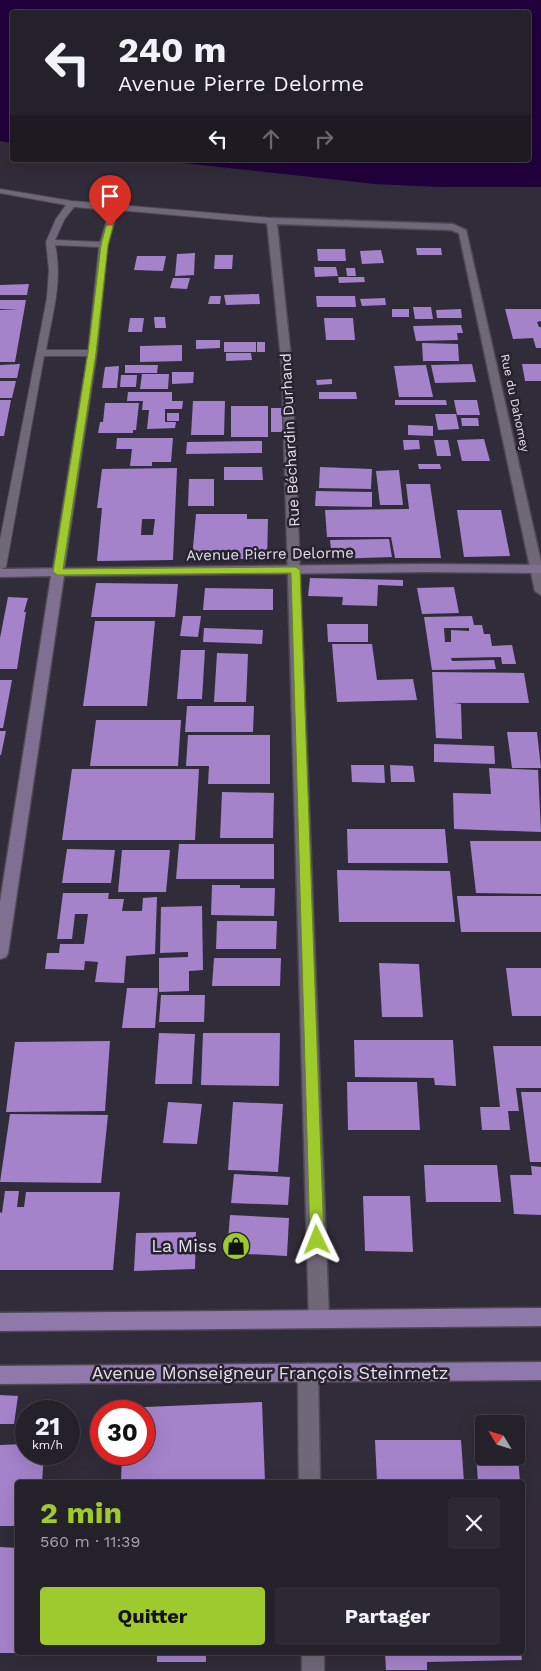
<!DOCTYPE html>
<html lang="fr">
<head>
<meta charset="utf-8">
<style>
	body { margin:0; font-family:"Work Sans",sans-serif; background:#2d2933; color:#f1f3f6; height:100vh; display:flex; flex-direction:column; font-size:19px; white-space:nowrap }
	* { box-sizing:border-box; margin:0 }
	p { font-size:16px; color:#a3a3a9 }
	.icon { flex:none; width:28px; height:28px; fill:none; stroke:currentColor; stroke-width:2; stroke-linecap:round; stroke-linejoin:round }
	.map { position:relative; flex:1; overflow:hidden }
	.sheet { position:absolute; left:15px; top:1480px; width:510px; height:175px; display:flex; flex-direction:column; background:#25212b; border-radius:5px; box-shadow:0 5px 20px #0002,0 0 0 1px #423e47 }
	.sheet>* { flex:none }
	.hud { position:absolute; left:10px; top:10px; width:521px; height:152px; border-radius:5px; box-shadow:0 5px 20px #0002,0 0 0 1px #423e47; background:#25212b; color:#f1f3f6; overflow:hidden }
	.needle { width:32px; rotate:308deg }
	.buttons { position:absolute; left:475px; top:1415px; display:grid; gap:10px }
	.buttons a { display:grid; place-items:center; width:50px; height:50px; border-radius:5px; background:#25212b; box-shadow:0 5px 20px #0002,0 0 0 1px #423e47; font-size:25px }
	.speed { position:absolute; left:15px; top:1400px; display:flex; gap:10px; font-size:25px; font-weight:700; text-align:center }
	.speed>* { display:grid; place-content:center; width:65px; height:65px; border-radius:50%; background:#25212b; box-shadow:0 5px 20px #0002,0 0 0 1px #423e47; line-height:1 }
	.speed small { font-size:12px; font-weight:400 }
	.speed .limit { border:8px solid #d22; background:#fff; color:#111 }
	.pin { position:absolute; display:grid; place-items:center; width:42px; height:42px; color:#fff; margin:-51px -21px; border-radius:50% 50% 50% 0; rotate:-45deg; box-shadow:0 0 5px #0007 }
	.pin .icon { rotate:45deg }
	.me { position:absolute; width:55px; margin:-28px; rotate:358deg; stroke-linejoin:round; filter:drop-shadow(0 0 4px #0008) }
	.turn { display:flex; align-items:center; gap:18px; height:105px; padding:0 25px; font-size:22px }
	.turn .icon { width:65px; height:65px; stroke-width:2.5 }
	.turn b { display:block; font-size:35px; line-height:42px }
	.lanes { display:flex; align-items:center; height:48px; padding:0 25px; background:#0003; justify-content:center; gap:25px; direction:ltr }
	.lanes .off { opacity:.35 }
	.round { display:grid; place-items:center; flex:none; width:52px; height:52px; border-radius:5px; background:#2d2933 }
	.overview { display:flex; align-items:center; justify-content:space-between; height:85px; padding:0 25px }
	h1 { font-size:30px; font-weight:700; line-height:38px; color:#9fca2d }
	.cta { display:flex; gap:10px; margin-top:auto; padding:10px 25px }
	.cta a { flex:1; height:58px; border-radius:5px; background:#9fca2d; color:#111; font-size:20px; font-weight:700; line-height:58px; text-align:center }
	.cta a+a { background:#2d2933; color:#f1f3f6 }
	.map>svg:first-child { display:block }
</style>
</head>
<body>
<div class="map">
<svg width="541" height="1671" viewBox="0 0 541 1671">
	<rect width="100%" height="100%" fill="#312c39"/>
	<path fill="#21003b" d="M0,0H541V187H438L375,184L155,160H529V12H12V143L0,141Z"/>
	<path fill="#a483cb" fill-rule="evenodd" d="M416,248H441L442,255H417Z
		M317,249H345L346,261H318Z
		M381,250L384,263L362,264L360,251Z
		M195,253L194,275L175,276L177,254Z
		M215,255H233L232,269H214Z
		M137,256H166L163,271L134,270Z
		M314,267H336L338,276L315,277Z
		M346,268H355L356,276H347Z
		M338,277H364L365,282L339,283Z
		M173,278H190L187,289L170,288Z
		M29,284L27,295H0V285Z
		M259,294L260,304L226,305L224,295Z
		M210,296H221L220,304H208Z
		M316,296H355L356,307H317Z
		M385,298L386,305L362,306L360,299Z
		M0,300H26L15,362H0V310L19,309H0Z
		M413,307H431L433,319H415Z
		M392,309H409V317H392Z
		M461,309L462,318H437L436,310Z
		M505,309H541V321L537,322L539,327H541V348H536L533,338L513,339Z
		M154,317H165L166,328H155Z
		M130,318H144L142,332H128Z
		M324,318H353L355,340H326Z
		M461,325L463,333H457L458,340L416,341L413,326Z
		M196,340H220V348L196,349Z
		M224,342H256V352H224Z
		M257,342H265V352H257Z
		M422,343L458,344L459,361H423Z
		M182,345V361L140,362V346Z
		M226,353H251L252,360L226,361Z
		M20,364L17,378H0V365Z
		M472,364L476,382L435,383L431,365Z
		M522,364H541V381H525Z
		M125,365H158L157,373H125Z
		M426,365L433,397H399L394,366Z
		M119,366L117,388H102L105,367Z
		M172,372H194L193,383L172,384Z
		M142,374H169L168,389H140Z
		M121,375H137L136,387H120Z
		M332,379V384L317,385L316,380Z
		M0,381H16L12,398H0Z
		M128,392H172V401H183L182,409H165V422H176L175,428L147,429L149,410H142L143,401H127Z
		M319,392H356L357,399H319Z
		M0,400H11L4,436H0Z
		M395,400H446L447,405H395Z
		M454,400H477L480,415H457Z
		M193,401H225L224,435H191Z
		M105,403H139L136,430H133V433H98L100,422H103Z
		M231,406H268V437H231Z
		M271,408H284L285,432H271Z
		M167,413H179V421H167Z
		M435,414H456L459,429L438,430Z
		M461,418H478L479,426H462Z
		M408,425L433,426V436L408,435Z
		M117,438H173L171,462H152V466H130L132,449H116Z
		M484,439L490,461H462L457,440Z
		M403,440H419L420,449L404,450Z
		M434,440H448L451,456H437Z
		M262,441V453L186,454L187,442Z
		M418,464H440L441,469H419Z
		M224,467H262L263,480H224Z
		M320,467L372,469L371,489L319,488Z
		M177,468L173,560L97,561L102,508H97L102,469ZM142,519H155L153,535H141Z
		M399,470L403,505H380L376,471Z
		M189,479H214V506H188Z
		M406,484H430L441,558H395L391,537H327L325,510L409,509Z
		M316,491L372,492V507L315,506Z
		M457,510H501L510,556L464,557Z
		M196,514H247V519H268L267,559H192Z
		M389,539L392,557L332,559L330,540Z
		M310,578L403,580V586L378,585L377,606L342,605L343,597L308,596Z
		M96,583L178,584L175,617H91Z
		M454,587L459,613L422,614L417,588Z
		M205,588L273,589V610H203Z
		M8,597L28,598L24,612H26L17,669H0V638Z
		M183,616H201L198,637L180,636Z
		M472,616L474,625H482L484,634H490L492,646L512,645L516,664H502L501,657L451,658L452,661L494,660L496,669L432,670L424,617ZM444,628H469V631L451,630V642H445Z
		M95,621H155L147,706H83Z
		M327,624H368V642H328Z
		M204,628L263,630L262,644L203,642Z
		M332,644H372L377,680L413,679L417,700L337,702Z
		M181,650H205L202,699H177Z
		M217,653L248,654L246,702H214Z
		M432,672L524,673L529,703H454L461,704L462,739L436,738Z
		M0,680H12L3,728H0Z
		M187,706H254L253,732H185Z
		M96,720H181L178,766H90Z
		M0,731H6L1,755H0Z
		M507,732H537L541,768H512Z
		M188,735H270V784H208L209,766H186Z
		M434,744L494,746L495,764L434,762Z
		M351,765H384L385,783L352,782Z
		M390,765L413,766L415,782H391Z
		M489,768L538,770L541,832L454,829L453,793L491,794Z
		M72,769H199L195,840H62Z
		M222,792L274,793L273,838H220Z
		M347,829H445L448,863H348Z
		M470,841H541V894L476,893Z
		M179,844H274V879H176Z
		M67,849L115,850L111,883H62Z
		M122,850H170L166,892H118Z
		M337,870L450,871L455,922H339Z
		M212,885H240V888H275L274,916L211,915Z
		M63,893H109L108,899H124L122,911H142L143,898L157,897L155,954L126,956L124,983L95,982L98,962L85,961L84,970L45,969L47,953H59L60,944H84L88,914H75L72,939H57Z
		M457,896H541V932H461Z
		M202,906L203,970L189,971V991L159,992V958L188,957V952L160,953L161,907Z
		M217,921H277L276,949H216Z
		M214,958H281L280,986H212Z
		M379,963L419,964L423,1017H382Z
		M506,968H541V1016H512Z
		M127,988H158L155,1028H122Z
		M161,995H205L204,1022H159Z
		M159,1033L195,1034L192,1084H155Z
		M203,1033H280L279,1086L201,1085Z
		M354,1040H453L456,1086L435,1085L434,1078L355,1077Z
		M110,1041L105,1111L6,1112L15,1042Z
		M493,1046H541V1088H516L519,1111H508L510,1130H482L480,1107H500Z
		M347,1082H417L420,1130H348Z
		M521,1092H541V1162H530Z
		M168,1102L202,1104L197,1144L163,1143Z
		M233,1102L283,1104L278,1172L228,1170Z
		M10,1114L108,1115L101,1183L0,1182Z
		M424,1165H497L501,1202H426Z
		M531,1166L541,1167V1215L514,1214L510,1175H532Z
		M234,1174L290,1177L288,1205L231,1203Z
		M5,1191H19L17,1207H24L26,1192H120L113,1270H0V1212L2,1213Z
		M363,1196H410L413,1252L365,1251Z
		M230,1215L289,1218L287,1256L227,1253Z
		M196,1232L195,1269L134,1271L136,1233Z
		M0,1395L18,1396L14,1424H0Z
		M262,1402L265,1482H121L122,1454H144V1411H123V1408Z
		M375,1440H461L464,1482H377Z
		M26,1444V1454H44L42,1482H18V1526H0V1445Z
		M476,1454H484V1456H518L520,1482H478Z
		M0,1547L18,1548V1653H0Z
		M157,1652H206V1662H157Z
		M218,1652H284V1654L218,1656Z
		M385,1652H521L522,1660L427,1662V1670H386Z"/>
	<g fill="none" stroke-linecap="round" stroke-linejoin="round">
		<g stroke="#4e4954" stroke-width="2">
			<path id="service" d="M0,189L72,201L272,218L276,221L272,224L118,210L108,245L97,353L64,572L58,575L52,572L87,356H44L6,567L0,570V540L47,298L49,270L46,242L56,219L66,205L0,193ZM74,207L110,210L100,242L55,240L64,220ZM55,245L99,247L88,350H46C52,315 63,281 55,245Z"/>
		</g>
		<g stroke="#4e4954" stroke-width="3">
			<path id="minor" d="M272,218L453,224L466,230L541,562V595L535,591L459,233L451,230L277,224L292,368L329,1319L326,1325L319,1328L312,1325L309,1319L282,368L267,221Z
				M308,1363L315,1366L318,1372L320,1482H299L298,1372L301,1366Z
				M302,1652H324V1671H302Z"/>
		</g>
		<g stroke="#4e4954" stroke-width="3">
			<path id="secondary" d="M425,564L541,565V573L425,572L64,576L8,953L6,957L0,959V902L51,576L0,577V569Z"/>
		</g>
		<g stroke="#4e4954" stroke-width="3">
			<path id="primary" d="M541,1308V1326L0,1331V1313Z
				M541,1362V1380L0,1384V1366Z"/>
		</g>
		<use href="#service" fill="#6f6878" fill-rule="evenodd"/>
		<use href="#minor" fill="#6f6878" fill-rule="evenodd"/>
		<use href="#secondary" fill="#7f7091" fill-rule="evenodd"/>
		<use href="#primary" fill="#8f78aa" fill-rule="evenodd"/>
	</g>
	<path fill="#9fca2d" stroke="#67831d" d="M110,224L113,226L108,245L96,353L63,569L296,567L300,570L324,1240L322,1244L317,1246L312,1244L310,1240L291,573L58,575L53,572L88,353L101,245L106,226Z"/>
	<defs>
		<g id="shop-disc" transform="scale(1.4375)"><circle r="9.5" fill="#9fca2d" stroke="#27222f"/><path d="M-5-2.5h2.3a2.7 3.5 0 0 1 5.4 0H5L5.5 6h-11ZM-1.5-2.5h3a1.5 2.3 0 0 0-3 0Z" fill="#111"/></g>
	</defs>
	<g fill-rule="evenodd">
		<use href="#shop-disc" x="236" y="1246"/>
	</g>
	<g text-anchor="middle" stroke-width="5" stroke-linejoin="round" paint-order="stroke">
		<g font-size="12" fill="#e3dfe8" stroke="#27222f">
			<text transform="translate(515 403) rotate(78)" y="4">Rue du Dahomey</text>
		</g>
		<g font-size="15" fill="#e3dfe8" stroke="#27222f">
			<text transform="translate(290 440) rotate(-93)" y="5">Rue Béchardin Durhand</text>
			<text transform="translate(270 554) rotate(-1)" y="5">Avenue Pierre Delorme</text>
		</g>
		<g font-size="18" fill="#e3dfe8" stroke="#27222f" text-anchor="end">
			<text x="217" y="1252">La Miss</text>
		</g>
		<g font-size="18" fill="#e3dfe8" stroke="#27222f">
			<text x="270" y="1379">Avenue Monseigneur François Steinmetz</text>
		</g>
	</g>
</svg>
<div class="buttons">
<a><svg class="needle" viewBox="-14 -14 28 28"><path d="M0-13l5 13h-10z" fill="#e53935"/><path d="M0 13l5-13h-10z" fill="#a3a3a9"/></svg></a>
</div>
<div class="speed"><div>21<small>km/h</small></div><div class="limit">30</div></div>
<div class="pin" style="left:110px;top:226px;background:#d93025"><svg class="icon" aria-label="arrive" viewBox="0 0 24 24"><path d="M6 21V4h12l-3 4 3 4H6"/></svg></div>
<svg class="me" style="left:317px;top:1240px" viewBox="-20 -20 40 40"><path d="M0-17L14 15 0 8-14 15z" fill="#9fca2d" stroke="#fff" stroke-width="4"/></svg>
<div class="hud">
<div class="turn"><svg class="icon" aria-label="left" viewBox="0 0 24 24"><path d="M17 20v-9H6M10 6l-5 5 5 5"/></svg><div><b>240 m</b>Avenue Pierre Delorme</div></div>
<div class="lanes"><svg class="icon" aria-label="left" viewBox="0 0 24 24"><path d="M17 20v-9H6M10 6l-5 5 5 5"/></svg><svg class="icon off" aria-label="ahead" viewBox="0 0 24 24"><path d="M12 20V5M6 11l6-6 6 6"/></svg><svg class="icon off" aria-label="right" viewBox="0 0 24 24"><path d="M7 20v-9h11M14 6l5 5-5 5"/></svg></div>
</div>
<section class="sheet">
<div class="overview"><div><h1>2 min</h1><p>560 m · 11:39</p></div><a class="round"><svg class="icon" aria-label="close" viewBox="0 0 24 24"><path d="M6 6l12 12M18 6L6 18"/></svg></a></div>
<div class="cta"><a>Quitter</a><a>Partager</a></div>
</section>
</div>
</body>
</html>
